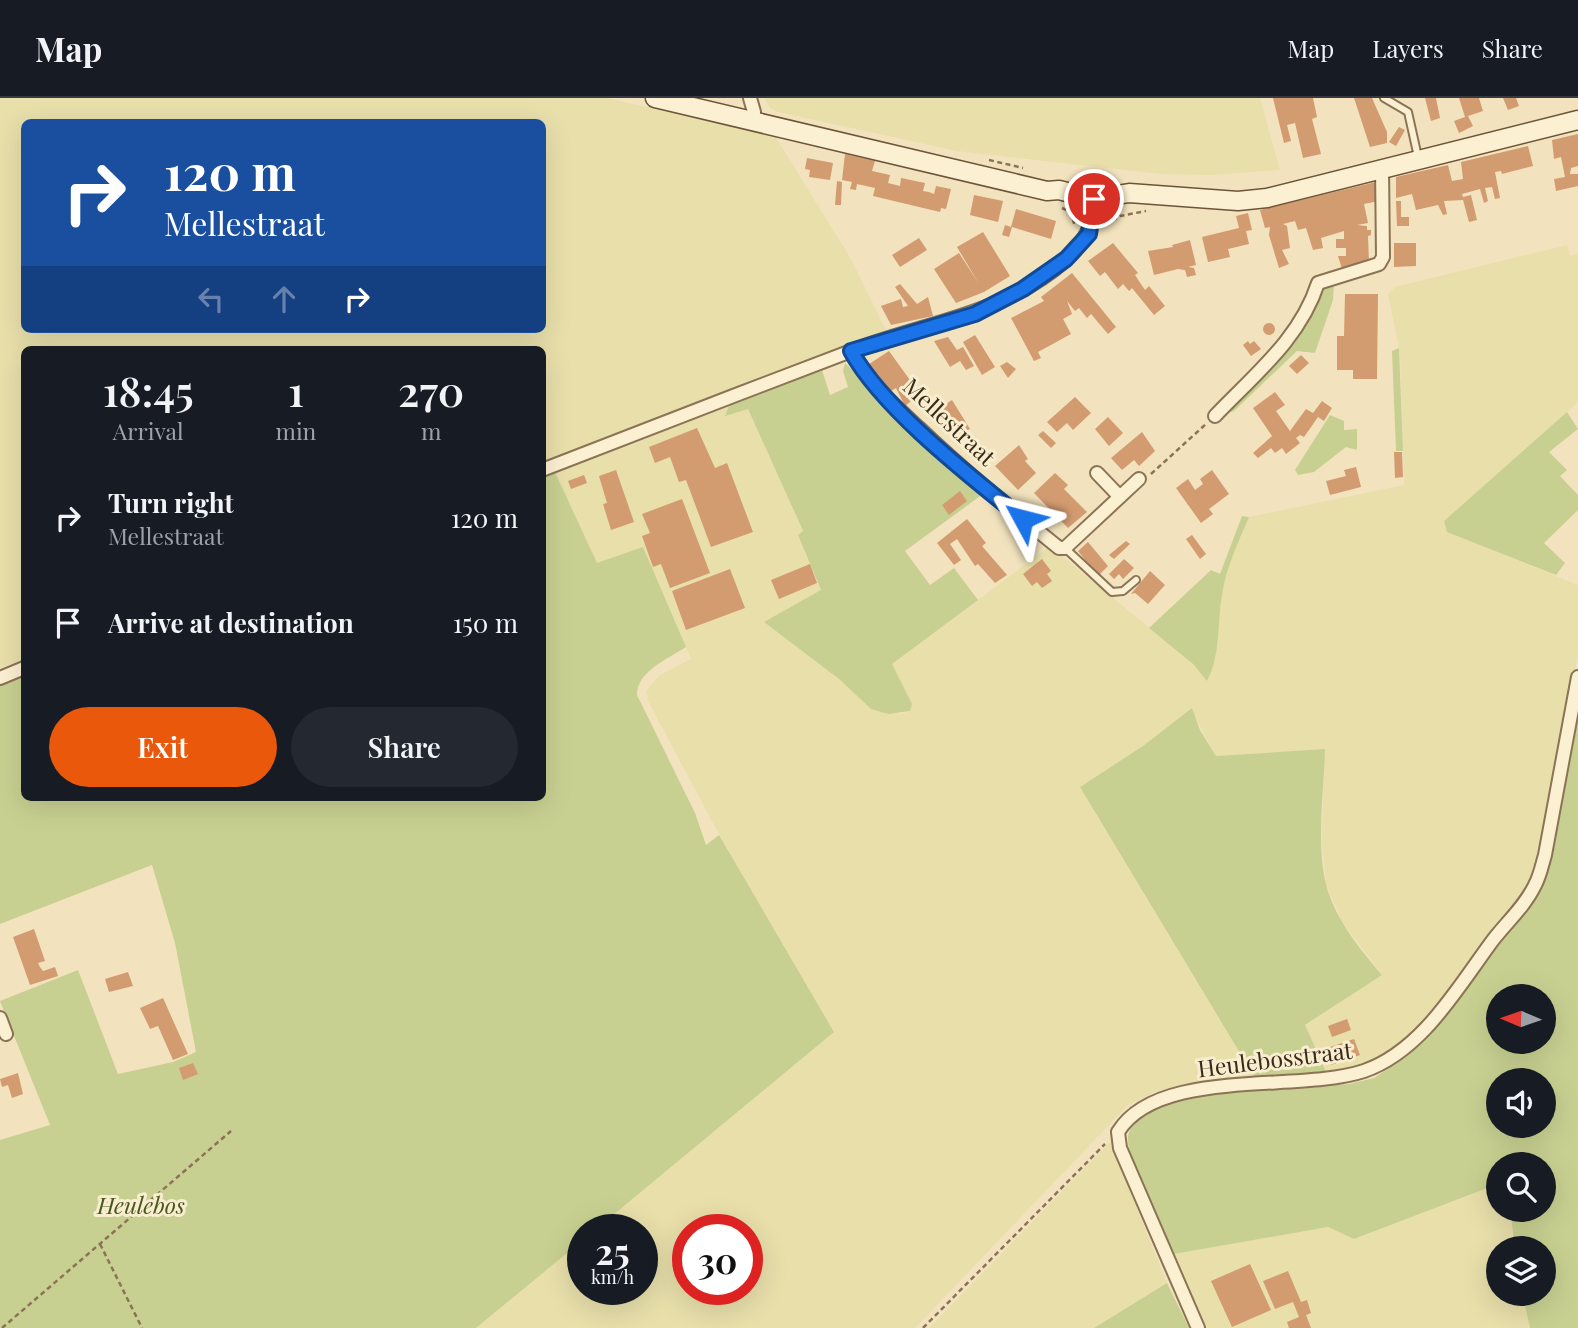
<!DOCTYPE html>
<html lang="en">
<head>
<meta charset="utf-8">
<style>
	body { margin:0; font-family:"Playfair Display",serif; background:#242831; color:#f1f3f6; height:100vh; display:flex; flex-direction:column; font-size:26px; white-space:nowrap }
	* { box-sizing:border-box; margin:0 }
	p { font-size:23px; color:#9ea1a6 }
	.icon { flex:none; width:38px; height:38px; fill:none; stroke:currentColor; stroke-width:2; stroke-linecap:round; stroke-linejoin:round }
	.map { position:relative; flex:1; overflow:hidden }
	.details { position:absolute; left:21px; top:248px; width:525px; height:455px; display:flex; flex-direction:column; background:#171b24; border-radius:10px; box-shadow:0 7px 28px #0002 }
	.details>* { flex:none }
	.hud { position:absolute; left:21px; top:21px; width:525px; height:214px; border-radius:10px; box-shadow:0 7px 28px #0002; background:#1a4fa0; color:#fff; overflow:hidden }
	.needle { width:46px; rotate:272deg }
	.controls { position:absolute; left:1486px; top:886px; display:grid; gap:14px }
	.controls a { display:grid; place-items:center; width:70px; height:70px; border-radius:50%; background:#171b24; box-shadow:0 7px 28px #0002; font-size:35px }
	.speed { position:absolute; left:567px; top:1116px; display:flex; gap:14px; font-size:35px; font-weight:700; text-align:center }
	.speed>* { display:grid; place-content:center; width:91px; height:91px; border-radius:50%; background:#171b24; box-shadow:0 7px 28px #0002; line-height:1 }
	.speed small { font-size:18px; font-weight:400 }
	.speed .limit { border:10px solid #d22; background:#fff; color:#111 }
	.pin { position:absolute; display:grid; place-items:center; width:60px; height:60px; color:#fff; margin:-30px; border:4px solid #fff; border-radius:50%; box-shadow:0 2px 7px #0007 }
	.me { position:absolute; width:77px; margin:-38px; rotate:308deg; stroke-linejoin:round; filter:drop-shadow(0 0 5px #0008) }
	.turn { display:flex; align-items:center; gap:24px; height:147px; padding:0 28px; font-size:32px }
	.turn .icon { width:91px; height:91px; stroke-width:2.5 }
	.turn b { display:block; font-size:49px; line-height:60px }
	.lanes { display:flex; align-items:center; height:66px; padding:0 28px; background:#0003; justify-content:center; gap:35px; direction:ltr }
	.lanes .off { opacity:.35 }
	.eta { display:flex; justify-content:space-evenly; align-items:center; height:119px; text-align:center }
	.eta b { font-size:42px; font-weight:600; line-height:49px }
	.cta { display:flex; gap:14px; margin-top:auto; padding:14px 28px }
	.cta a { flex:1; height:80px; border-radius:42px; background:#ea580c; color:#fff; font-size:28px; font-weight:600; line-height:80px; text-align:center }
	.cta a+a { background:#242831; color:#f1f3f6 }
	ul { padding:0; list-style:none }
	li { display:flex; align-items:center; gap:21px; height:105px; padding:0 28px }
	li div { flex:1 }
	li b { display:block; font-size:26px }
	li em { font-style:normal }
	header { display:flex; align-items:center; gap:42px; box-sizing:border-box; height:98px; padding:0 35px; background:#171b24; border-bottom:2px solid #363941 }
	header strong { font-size:33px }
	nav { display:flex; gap:38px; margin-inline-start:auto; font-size:24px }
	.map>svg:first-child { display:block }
</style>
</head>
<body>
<header>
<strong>Map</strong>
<nav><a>Map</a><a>Layers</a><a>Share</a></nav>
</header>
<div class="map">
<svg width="1578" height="1230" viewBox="0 0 1578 1230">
	<rect width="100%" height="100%" fill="#f2e3be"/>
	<path fill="#e8dfab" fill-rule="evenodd" d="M0,0H607L775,38L851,161L886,232L543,363L542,252H24V561L0,570ZM24,24H542V231H24Z
		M764,0H1260L1280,72L1212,77L1161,76L957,53L778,14L770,10Z
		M1567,147L1570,158L1578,156V304L1444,423L1448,434L1578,487V556L1541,754L1531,785L1427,920L1396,951L1369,965L1326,974L1305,928L1382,876L1342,824L1326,785L1322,747L1324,651L1216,658L1191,611L1144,648L1080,689L1255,980L1192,985L1155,994L1128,1007L915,1230H476L583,1142V1192H642V1132H595L834,934L736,768L648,603L646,593L660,577L691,561L643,449L597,466L555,374L729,307L725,317L748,311L803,434L798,437L821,493L764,524L839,581L871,611L902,616L910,613L912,606L892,566L1050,448L1193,566L1207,582L1216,547L1221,497L1229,467L1249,419L1404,387L1400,255L1388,196L1395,189ZM688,1132H747V1192H688Z
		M1110,1044L1167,1185L1094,1230H929Z
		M1498,1086V1111H1510L1515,1150H1498V1195H1522L1530,1230H1205L1174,1156L1328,1129L1355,1141Z"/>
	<path fill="#c8d091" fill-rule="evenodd" d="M1334,187L1333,202L1315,255L1297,253L1234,313L1228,315L1224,310L1295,244L1310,222L1324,188Z
		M1399,250L1403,353H1396L1392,253Z
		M845,265L983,396L905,453L930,487L954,470L978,502L892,566L912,606L910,613L888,616L871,611L839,581L764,524L821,492L798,437L803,433L748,311L725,318L729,307L822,272L830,297L848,289L843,273Z
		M1567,314L1578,331L1549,354L1567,372L1560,378L1578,397V412L1544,445L1565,465L1556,477L1447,434L1444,423Z
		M1330,317L1344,323V332L1357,331V352L1346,349L1314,374L1298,377L1295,372Z
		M555,374L597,465L643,449L686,549C668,561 637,573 637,597L695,715L706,747L719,737L834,934L595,1132H583V1142L476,1230H0V1042L50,1027L0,903L78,872L118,976L173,964L196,954L175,845L152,767L0,826V586L24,577V700H542V379Z
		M1242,418L1249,419C1238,445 1226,470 1222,497C1217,524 1221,557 1207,583L1193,566L1149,530L1211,472L1220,476Z
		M1192,610L1200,632L1216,658L1325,651C1324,693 1316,744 1326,786C1335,821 1359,850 1382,877L1305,927L1326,974L1255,980L1080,689L1143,648Z
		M1578,611V1230H1530L1522,1195H1544V1150H1515L1510,1111H1544V1066H1498V1086L1354,1141L1328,1129L1174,1156C1163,1129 1128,1069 1128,1042C1127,989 1310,988 1349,986L1374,980L1398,964L1429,935L1538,795ZM1498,898H1544V943H1498ZM1498,982H1544V1027H1498Z
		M1167,1185L1189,1230H1094Z"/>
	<path fill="#d39b70" d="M1273,0H1313L1317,19L1312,21L1321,56L1303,60L1295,25L1287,27L1291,43L1284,45Z
		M1354,0H1372L1387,34V45L1370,49Z
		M1425,0H1436L1440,20L1431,23Z
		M1459,0H1479L1483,13L1468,18L1473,28L1459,35L1454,23L1465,19Z
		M1503,0H1516L1519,8L1508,12Z
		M1399,29L1405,32L1396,48L1389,44Z
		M1578,36V68L1571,70L1570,76H1578V88L1556,93L1554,81L1565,79L1561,59L1554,61L1552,42Z
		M1528,48L1533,68L1502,76L1501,73L1495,74L1500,100L1495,101L1492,89L1485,90L1488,103L1484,105L1480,91L1462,96L1463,99L1471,97L1477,122L1469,124L1463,102L1444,103L1447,116L1443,117L1438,107L1416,112L1412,96L1396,100V79L1448,67L1452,83L1463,81L1461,64Z
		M845,56L875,63L872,73L890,77L888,85L900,88L901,80L925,85L923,93L929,94L934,96L936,88L951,91L946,111L941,110L940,114L873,98L875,90L857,86L856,92L850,91L852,84L842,82Z
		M807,60L833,65L830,82L809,79L810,72L805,71Z
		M837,83L842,84L841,107H835Z
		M1376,84L1378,103L1364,106L1368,125L1357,127L1367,128V132H1371V137L1368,138L1369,165L1342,171L1338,158H1346V150H1336V141H1344V133L1321,140L1323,150L1313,152L1306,130L1298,132L1295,123L1283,126L1287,128L1290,150L1282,152L1289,166L1279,170L1269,137L1270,129L1265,130L1260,112Z
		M974,97L1003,103L998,124L970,117Z
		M1396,103H1401V119H1409V128H1397Z
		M1016,111L1056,123L1051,141L1012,129L1009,139L1002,137L1005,127L1011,129Z
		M1248,115L1252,132L1246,133L1249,146L1228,151L1230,159L1208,164L1202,139L1239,130L1236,118Z
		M983,134L1010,178L984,194L956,205L934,171L959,155L979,186L957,149Z
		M919,140L927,152L900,169L892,157Z
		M1190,142L1196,167L1188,169L1194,170L1196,177L1187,179L1185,172L1178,171L1154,177L1148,153L1173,149L1172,147Z
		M1113,145L1138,175L1135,177L1145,192L1149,188L1165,208L1154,217L1132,190L1129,193L1123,186L1118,191L1105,174L1100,178L1088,163Z
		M1394,145H1416V168L1394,169Z
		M1072,175L1116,229L1108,236L1091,216L1087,220L1079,210L1075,213L1067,203L1072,216L1063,221L1071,236L1038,254L1041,260L1034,263L1011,220L1044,203L1041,199Z
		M900,186L917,206L928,199L933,218L891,227L881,208L901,201L903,209L908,208L895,189Z
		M1345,196H1378L1377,281H1353V272H1337V238H1344Z
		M1263 231a6 6 0 1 1 12 0a6 6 0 1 1-12 0Z
		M975,237L995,269L982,277L963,244Z
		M948,239L957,252L963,249L974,268L966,272L960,263L950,269L934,243Z
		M1248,243L1250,246L1254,243L1261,251L1251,258L1243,247Z
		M889,253L920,296L905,308L896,290L888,295L866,268Z
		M1301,257L1309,265L1297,276L1289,268Z
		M1007,264L1016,271L1008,280L1000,268Z
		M1275,294L1285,307L1276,313L1290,333L1306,311L1313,315L1322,303L1332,310L1324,323L1318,319L1304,339L1300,337L1296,340L1300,345L1286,356L1282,350L1275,355L1271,350L1258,360L1253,355L1272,338L1253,310Z
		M1075,299L1091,315L1073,332L1067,325L1057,334L1047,324Z
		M952,302L970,331L952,340L941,322L935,325L930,316Z
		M1108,319L1123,335L1109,348L1095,331Z
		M697,330L715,370L727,365L753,434L711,449L686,382L679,384L670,359L655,365L649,349Z
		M1043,333L1056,345L1051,350L1038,337Z
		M1142,334L1155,353L1139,368L1134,362L1122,372L1111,360Z
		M1019,347L1028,361L1025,363L1036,375L1018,392L995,368Z
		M1394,354H1402L1403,379L1395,380Z
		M1356,369L1361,389L1330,397L1326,383L1346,378L1344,372Z
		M616,372L634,424L611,432L603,406L607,405L599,378Z
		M1212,372L1229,396L1209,411L1213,416L1201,425L1176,390L1188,381L1195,392L1203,386L1200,381Z
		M1055,375L1068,387L1064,391L1087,414L1068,430L1034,395Z
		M584,377L587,385L571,391L568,383Z
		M960,393L967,403L949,417L942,407Z
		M682,401L710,475L670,490L661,466L653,469L642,438L650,435L642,416Z
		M967,421L986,445L982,448L1007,477L995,485L978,466L975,468L957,441L950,446L961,462L954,467L937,445Z
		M1192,437L1206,456L1200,461L1186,441Z
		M1126,443L1130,446L1114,461L1109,457Z
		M1088,444L1108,468L1098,478L1078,453Z
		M1042,461L1051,473L1047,476L1052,483L1042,490L1037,484L1032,488L1023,476Z
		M1124,461L1134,470L1123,481L1119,476L1114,481L1109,476Z
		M810,466L817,485L779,501L771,482Z
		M730,471L745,510L686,532L672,493Z
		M1150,473L1165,487L1148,506L1135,495L1131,496Z
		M34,831L45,863L38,865L40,869L43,873L55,869L58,878L30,887L13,839Z
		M128,874L133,888L109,894L105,881Z
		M163,900L188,956L173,962L158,928L150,931L140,910Z
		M1347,921L1351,932L1332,939L1328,928Z
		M1354,941L1360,957L1331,967L1329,961L1334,959L1330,949Z
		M193,965L198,976L183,982L179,970Z
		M18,975L23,996L12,1000L8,987L2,989L0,981Z
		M1250,1166L1271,1212L1232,1229L1211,1183Z
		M1288,1173L1301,1204L1307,1202L1311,1215L1306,1217L1311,1230H1289L1287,1224L1299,1219L1293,1204L1275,1211L1263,1183Z"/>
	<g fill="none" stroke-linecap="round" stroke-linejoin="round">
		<g stroke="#8b7355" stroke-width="10">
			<path id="lane" d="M1384,0L1408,14L1418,59
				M1065,450L1112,494L1123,493L1136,482"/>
		</g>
		<g stroke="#8b7355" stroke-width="16">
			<path id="street" d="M750,0L754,14L753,22
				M851,253C868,284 894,307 919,330C964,373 1011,411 1059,450H1065L1139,381
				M1215,318C1254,277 1300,241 1318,185L1379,166L1383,159L1382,69
				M542,372C648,331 753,290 859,250C932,223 1005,216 1067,161C1086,143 1093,126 1094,101
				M1097,375L1120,399
				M0,580L24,570
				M0,920L6,936
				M1198,1230L1120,1050L1118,1034C1158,969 1298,995 1364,973C1422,953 1458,889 1493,842C1507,824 1525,808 1535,787C1540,778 1542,767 1545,757L1578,579"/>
		</g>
		<g stroke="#6d5438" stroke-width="21">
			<path id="secondary" d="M655,0L1047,93L1059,92L1094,101L1129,95L1238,103L1267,100L1578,22"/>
		</g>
		<path stroke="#8b7355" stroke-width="2.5" stroke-dasharray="5 3.5" stroke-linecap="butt" d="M989,62L1023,70
			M1062,110L1071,114L1075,129
			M1105,127L1120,118L1146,113
			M1151,376L1206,326
			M100,1146L142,1230
			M2,1230L231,1033
			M923,1230L1105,1046"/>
		<use href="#lane" stroke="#fcf0d2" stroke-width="6"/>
		<use href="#street" stroke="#fcf0d2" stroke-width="12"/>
		<use href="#secondary" stroke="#fcf0d2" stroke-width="18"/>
	</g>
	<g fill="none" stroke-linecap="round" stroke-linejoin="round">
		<g stroke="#114b97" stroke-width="18">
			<path id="route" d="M1023,421C970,378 883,311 851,253L975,216L1023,191L1066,161L1089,136L1094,101"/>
		</g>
		<use href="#route" stroke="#1a73e8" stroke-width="12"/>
	</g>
	<g text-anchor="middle" stroke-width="6" stroke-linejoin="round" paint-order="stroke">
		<g font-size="23" fill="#392a1b" stroke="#f8edce">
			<text transform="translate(949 324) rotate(43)" y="8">Mellestraat</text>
			<text transform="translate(1275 962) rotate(-7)" y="8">Heulebosstraat</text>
		</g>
		<g font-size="23" font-style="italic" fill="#495820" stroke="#f8edce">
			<text x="141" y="1116">Heulebos</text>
		</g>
	</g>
</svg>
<div class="controls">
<a><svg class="needle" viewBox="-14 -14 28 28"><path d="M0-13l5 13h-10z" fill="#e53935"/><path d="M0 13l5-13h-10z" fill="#9ea1a6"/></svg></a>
<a><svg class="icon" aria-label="sound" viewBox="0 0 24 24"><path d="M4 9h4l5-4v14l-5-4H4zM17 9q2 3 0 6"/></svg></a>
<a><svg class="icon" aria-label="search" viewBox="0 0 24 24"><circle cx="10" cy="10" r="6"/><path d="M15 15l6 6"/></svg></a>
<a><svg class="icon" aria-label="layers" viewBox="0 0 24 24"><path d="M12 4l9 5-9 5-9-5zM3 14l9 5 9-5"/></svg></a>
</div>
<div class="speed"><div>25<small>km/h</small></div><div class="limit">30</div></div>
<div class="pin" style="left:1094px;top:101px;background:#d93025"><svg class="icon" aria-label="arrive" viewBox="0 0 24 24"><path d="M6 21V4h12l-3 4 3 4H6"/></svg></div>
<svg class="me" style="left:1023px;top:421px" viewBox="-20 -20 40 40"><path d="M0-17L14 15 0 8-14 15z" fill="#1a73e8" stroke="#fff" stroke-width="4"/></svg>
<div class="hud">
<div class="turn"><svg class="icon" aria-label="right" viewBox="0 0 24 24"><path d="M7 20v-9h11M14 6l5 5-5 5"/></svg><div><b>120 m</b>Mellestraat</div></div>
<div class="lanes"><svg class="icon off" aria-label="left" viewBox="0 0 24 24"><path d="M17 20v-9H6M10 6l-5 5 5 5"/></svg><svg class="icon off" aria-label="ahead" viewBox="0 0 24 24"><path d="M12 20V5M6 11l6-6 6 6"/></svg><svg class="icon" aria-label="right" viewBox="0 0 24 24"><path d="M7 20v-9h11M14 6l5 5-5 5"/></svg></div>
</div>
<section class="details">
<div class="eta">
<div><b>18:45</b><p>Arrival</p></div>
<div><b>1</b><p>min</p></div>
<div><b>270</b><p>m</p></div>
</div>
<ul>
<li><svg class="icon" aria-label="right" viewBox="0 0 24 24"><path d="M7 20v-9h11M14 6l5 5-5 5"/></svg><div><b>Turn right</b><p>Mellestraat</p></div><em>120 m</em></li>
<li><svg class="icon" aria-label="arrive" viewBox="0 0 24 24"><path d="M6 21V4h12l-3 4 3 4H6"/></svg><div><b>Arrive at destination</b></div><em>150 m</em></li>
</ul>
<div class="cta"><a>Exit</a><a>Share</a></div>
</section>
</div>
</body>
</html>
